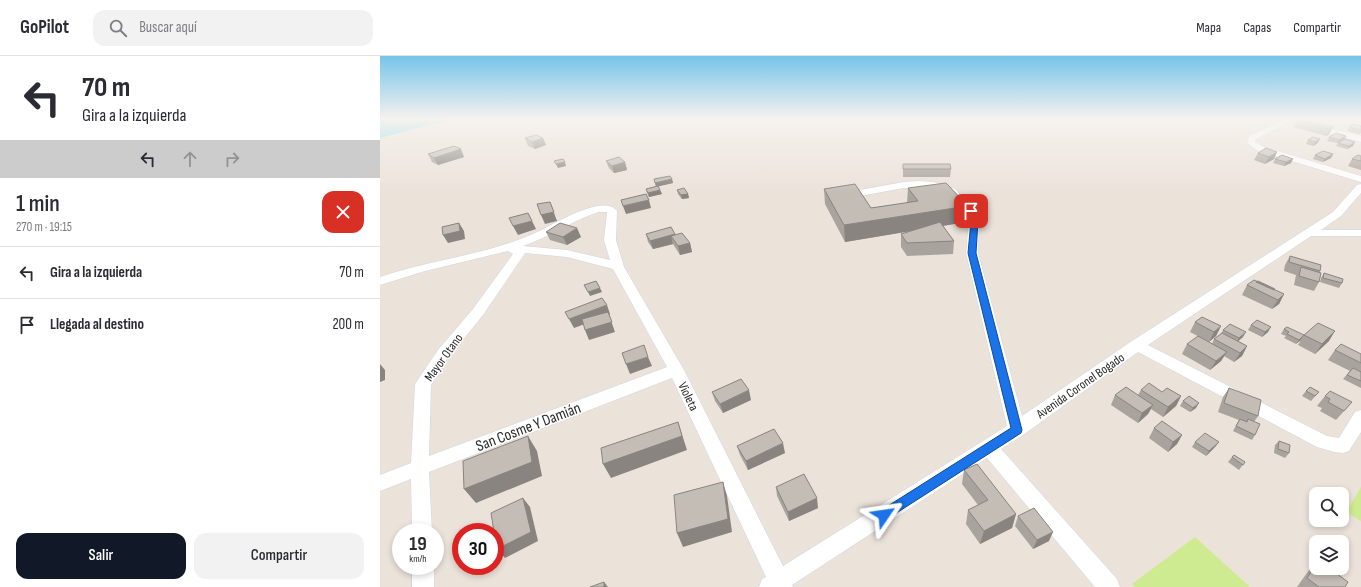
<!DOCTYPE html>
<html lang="es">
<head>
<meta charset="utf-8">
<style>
	body { margin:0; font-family:"Sofia Sans Condensed",sans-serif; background:#f2f2f3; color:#2b2b33; height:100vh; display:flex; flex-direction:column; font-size:15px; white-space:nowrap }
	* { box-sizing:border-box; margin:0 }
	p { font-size:13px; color:#7c7c81 }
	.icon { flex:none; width:22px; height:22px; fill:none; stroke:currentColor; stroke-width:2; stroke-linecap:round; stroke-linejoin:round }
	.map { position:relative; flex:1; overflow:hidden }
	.side { display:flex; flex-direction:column; background:#fff; width:380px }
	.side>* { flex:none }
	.top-card { background:#fff; color:#2b2b33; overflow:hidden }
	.controls { position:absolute; left:929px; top:431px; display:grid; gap:8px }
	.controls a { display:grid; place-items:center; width:40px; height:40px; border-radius:8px; background:#fff; box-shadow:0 2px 6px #0003; font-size:20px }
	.speed { position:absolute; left:12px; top:467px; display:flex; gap:8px; font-size:20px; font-weight:700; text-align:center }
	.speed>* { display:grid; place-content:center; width:52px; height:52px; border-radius:50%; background:#fff; box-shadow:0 2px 6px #0003; line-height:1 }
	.speed small { font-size:10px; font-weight:400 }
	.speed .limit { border:6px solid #d22; background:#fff; color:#111 }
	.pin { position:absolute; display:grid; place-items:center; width:34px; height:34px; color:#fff; margin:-17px; border-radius:8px; box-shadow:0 2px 6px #0006 }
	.me { position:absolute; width:44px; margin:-22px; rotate:58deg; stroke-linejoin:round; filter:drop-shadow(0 0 3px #0008) }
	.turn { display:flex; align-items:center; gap:14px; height:84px; padding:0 16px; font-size:18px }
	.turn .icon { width:52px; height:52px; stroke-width:2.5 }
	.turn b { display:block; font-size:28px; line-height:34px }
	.lanes { display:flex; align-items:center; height:38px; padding:0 16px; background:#0003; justify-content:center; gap:20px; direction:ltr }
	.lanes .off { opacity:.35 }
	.round { display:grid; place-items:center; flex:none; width:42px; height:42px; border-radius:12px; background:#f2f2f3 }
	.head { display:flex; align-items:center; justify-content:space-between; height:68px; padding:0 16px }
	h1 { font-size:24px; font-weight:600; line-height:30px }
	.primary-button { display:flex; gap:8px; margin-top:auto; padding:8px 16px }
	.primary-button a { flex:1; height:46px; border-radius:12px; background:#111827; color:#fff; font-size:16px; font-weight:600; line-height:46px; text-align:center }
	.primary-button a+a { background:#f2f2f3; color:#2b2b33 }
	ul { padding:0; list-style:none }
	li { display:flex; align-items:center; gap:12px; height:52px; padding:0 16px; border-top:1px solid #e1e1e2 }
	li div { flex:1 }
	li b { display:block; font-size:15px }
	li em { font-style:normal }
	header { display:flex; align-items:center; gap:24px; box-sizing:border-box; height:56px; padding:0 20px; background:#fff; border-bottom:1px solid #e1e1e2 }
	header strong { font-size:19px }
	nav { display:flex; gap:22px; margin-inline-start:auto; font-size:14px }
	.search { width:280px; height:36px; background:#f2f2f3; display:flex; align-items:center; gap:10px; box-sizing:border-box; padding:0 14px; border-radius:12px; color:#7c7c81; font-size:15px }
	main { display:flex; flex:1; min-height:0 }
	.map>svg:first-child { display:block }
</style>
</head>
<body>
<header>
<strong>GoPilot</strong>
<div class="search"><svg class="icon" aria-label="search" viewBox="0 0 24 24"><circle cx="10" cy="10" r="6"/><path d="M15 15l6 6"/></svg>Buscar aquí</div>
<nav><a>Mapa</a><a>Capas</a><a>Compartir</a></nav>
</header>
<main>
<section class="side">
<div class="top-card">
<div class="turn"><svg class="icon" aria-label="left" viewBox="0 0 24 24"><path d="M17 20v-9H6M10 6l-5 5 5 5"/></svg><div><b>70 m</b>Gira a la izquierda</div></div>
<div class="lanes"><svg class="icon" aria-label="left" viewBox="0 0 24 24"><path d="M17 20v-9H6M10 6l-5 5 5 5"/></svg><svg class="icon off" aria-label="ahead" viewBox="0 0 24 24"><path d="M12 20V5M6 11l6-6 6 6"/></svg><svg class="icon off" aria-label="right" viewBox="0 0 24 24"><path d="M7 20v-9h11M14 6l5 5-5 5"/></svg></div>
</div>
<div class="head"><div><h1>1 min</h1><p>270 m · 19:15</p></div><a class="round" style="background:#d93025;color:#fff"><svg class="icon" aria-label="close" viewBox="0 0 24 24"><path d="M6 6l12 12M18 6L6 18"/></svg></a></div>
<ul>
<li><svg class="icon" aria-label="left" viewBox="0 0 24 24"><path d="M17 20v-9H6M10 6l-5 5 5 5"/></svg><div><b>Gira a la izquierda</b></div><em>70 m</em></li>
<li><svg class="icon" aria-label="arrive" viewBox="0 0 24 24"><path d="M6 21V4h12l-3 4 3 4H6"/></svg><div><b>Llegada al destino</b></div><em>200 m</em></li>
</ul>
<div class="primary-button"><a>Salir</a><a>Compartir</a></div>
</section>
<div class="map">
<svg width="981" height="531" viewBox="0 0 981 531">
	<rect width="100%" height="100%" fill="#ebe2da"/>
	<path fill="#cfeb91" d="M981,431V465L966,456Z
		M815,481L870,531H755L752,528Z"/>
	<path fill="#6bdcef" d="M0,63H73L0,82Z"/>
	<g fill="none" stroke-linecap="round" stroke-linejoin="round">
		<g stroke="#cfd5e2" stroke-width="1">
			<path id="minor" d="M905,63H914L876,83L875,86L884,91L981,120V126L878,95L867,87L869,80Z
				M930,68H933L981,80V86L930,72Z
				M539,125L553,126L575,133L596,155L599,165L598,197L642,360L752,285L953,156L977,129L981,128V137L961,160L941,174H981V180H931L768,289L947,380L959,382L975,356L981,354V376L969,395L963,397L954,396L937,391L758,296L643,379L621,393L737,523L740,531H715L607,402L412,529L413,531H379L382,523L386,521L292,322L49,416L52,476H32L31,423L0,435V419L31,407L35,328L58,294L93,253L133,198L128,195L45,215L0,229V221C50,204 105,199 153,178C170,171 223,136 237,155L236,184L244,211L304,314L403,510L627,370L586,197L589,165L586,156L567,137L552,132H524L463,143L458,140L463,137L524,126ZM219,156H227L224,184L230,204L187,194L143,190C170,181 192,164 219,156ZM145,197L187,201L233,213L287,311L49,400L51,329L68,302L103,259Z
				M32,510H54V531H32Z"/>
		</g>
		<use href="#minor" fill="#fff" fill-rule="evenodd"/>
	</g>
	<path fill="#a9a39d" d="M917,64L953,71L949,78L946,80L913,71Z
		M981,70V77L979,78L967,75L969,71Z
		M966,80L964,84L957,87L947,85L949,81Z
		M145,82H163L166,89L155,93L148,90Z
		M928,84L938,87L933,90L926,88Z
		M958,87L973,90L967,93L956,90Z
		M886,92L894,103L885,108L874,104L878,97Z
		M48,98L84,101L58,109L52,106Z
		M953,98L951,102L943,106L933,103L935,99Z
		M981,100V114L968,110L972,103Z
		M895,103L911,107L904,110L893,107Z
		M226,105L245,106L247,114L234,117L229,112Z
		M523,108L571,113L570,121H523Z
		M274,123H292L293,127L278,130L282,138L269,141L267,137L266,133L276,130Z
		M528,132L588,150L586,166L563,170L574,185L573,198L527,200L521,191V178L530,175L465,186L445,148L444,133L491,152L527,147Z
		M297,134L308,138L309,142L302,143L298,138Z
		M166,176L201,181L187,189L170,184Z
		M266,178L295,179L310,187L312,196L300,199L293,188L273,193L268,186Z
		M910,200L940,215V216L939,226L934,235L914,229L916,219L904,215L905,209Z
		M944,217L962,227L959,232L940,226L941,222Z
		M867,229L895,233L894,234L904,238L899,248L892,253L862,239Z
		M815,266L841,270L836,280L829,286L810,276Z
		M871,269L888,276L882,281L868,274Z
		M907,271L921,284L916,288L904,282L906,280L901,278L904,273Z
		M843,274L863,281L858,285L867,290L862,300L854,306L844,300L841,305L830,314L802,298L807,288H832L834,283L841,278Z
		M924,279L949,285L935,298L918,289Z
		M955,294L981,298V332L963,323L970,315L948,304Z
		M849,332L878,360L874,366L875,379L872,384L853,375L859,364L838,356L843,341Z
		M761,334L782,336L801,340L796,350L783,361L771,353L768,358L758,367L731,349L735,339H758Z
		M926,335L939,336L931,345L922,340Z
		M332,336L371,344L343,357L335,345Z
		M945,340L972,346L956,364L940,355L942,352L937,350Z
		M803,345L816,352L810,356L800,350Z
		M774,372L802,379L797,388L788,396L769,382Z
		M899,385L909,397L905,402L894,397L895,389Z
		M815,386H839L835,391L826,400L812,391Z
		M357,390L405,397L368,414L360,399Z
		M852,401L865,406L859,414L848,406Z
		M584,414L636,458L632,472L600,488L586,468L588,454L598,449L582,428Z
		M396,431L438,452L409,465L397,440Z
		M638,460L669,485L653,493L635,470Z
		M936,508V512L965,531H917L929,514Z"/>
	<path fill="#89847f" d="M953,71L949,78L946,80L950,73Z
		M966,80L964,84L957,87L959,84Z
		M163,82L166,89L155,93L152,86Z
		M940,83L938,87L933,90L935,86Z
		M975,86L973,90L967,93L969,90Z
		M81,93L84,101L58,109L54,102Z
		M897,96L894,103L885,108L889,101Z
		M953,98L951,102L943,106L945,103Z
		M913,103L911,107L904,110L906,106Z
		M185,106L186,110L178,112L176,108Z
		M245,106L247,114L234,117L232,110Z
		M292,123L293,127L276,131L275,127Z
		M280,134L282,138L269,141L268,137Z
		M308,138L309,142L302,143L301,139Z
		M269,144L271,152L246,158L243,150Z
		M170,146L177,165L165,168L161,159Z
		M588,150L586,166L465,186L464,169Z
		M152,165L156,173L138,179L133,170Z
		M79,167L84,175L85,183L68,187L63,179Z
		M197,172L201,181L187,189L183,181Z
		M295,178L297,186L291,180L293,188L273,193L270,185Z
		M310,187L312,196L300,199L298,190Z
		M220,232L222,236L210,240L208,236Z
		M904,238L899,248L892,253L898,244Z
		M227,249L230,258L229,259L235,276L209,284L205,274L229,259L194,272L189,263Z
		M841,270L836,280L829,286L834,276Z
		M891,271L888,276L882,281L885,276Z
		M955,275L949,285L935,298L942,288Z
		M866,276L863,281L856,287L859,282Z
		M924,279L921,284L916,288L919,284Z
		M867,290L862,300L854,306L860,297Z
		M847,296L841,305L830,314L836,305Z
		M268,301L272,310L250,318L246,308Z
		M0,308L5,314V324L0,326Z
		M369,334L371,344L343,357L340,348Z
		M801,340L796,350L783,361L788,351Z
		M819,347L816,352L810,356L813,352Z
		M773,349L768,358L758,367L762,357Z
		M298,366L307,394L231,422L223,408Z
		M802,379L797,388L788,396L793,386Z
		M148,380L157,395L162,420L96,447L84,433Z
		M839,386L835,391L826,400L829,395Z
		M403,387L405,397L368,414L366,405Z
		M343,426L347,440L352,476L303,491L297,477Z
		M143,442L150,451L158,485L125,502L117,493Z
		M437,442L438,452L409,465L408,456Z
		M636,458L632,472L600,488L604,475Z
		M673,476L669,485L653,493L657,484Z
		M224,526L228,531H224Z"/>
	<path fill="#c4bdb6" stroke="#89847f" d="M918,63H920L953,71L950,73L917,64Z
		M974,68L981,70V74L969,71Z
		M956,77L966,80L959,84L949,81Z
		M156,79L163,82L152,86L145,82Z
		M933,81L940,83L935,86L928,84Z
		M965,83L975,86L969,90L958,87Z
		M74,90L81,93L54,102L48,98Z
		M886,92L897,96L889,101L878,97Z
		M943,95L953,98L945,103L935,99Z
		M902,99L913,103L906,106L895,103Z
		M978,99L981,100V105L972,103Z
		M239,101L245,106L232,110L226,105Z
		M183,103L185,106L176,108L174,105Z
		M523,108H570L571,113H523Z
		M290,120L292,123L275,127L274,123Z
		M566,127L588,150L464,169L444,133L475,128L491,152L538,145L528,132Z
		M278,130L280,134L268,137L266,133Z
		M304,132L308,138L301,139L297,134Z
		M266,138L269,144L243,150L241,144Z
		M170,146L174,156L161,159L157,148Z
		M148,157L152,165L133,170L129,162Z
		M560,166L574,185L527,187L521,178Z
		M79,167L80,175L63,179L62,171Z
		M180,167L197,172L183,181L166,176Z
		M291,171L295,178L270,185L266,178Z
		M302,177L310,187L298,190L291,180Z
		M910,200L941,209L940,215L909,206Z
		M921,211L941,217L939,226L919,220Z
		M944,217L963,223L962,227L943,222Z
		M874,224L904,238L898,244L867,229Z
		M216,225L220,232L208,236L204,229Z
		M878,225L895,233L894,234L876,226Z
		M222,242L227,249L189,263L185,256Z
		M228,256L232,266L205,274L202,263Z
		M822,261L841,270L834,276L815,266Z
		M877,264L891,271L885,276L871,269Z
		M938,267L955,275L942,288L924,279Z
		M850,268L866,276L859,282L843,274Z
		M907,271L924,279L919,284L907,278L909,276L904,273Z
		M842,277L867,290L860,297L834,283Z
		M818,280L847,296L836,305L807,288Z
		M961,288L981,298V307L955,294Z
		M264,289L268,301L246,308L242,297Z
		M973,312L981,316V325L967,319Z
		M361,323L369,334L340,348L332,336Z
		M769,327L782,336L787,332L801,340L788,351L761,334Z
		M746,331L773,349L762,357L735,339Z
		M930,331L939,336L935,340L926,335Z
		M849,332L881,344L878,360L844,347Z
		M950,335L972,346L964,355L948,346L950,343L945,340Z
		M809,340L819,347L813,352L803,345Z
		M860,363L867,366L868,363L880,368L875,379L856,370Z
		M782,365L802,379L793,386L774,372Z
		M298,366L302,380L223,408L221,392Z
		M394,373L403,387L366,405L357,390Z
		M825,377L839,386L829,395L815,386Z
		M148,380L152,406L84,433L83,405Z
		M899,385L910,389L909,397L898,393Z
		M854,399L865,406L863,409L852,401Z
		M597,408L636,458L604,475L588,454L608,444L584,414Z
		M424,418L437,442L408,456L396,431Z
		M343,426L348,463L297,477L294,439Z
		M143,442L151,476L117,493L115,480V476H114L111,457Z
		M654,452L673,476L657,484L638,460Z
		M936,509V512H949L968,526L965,531H939L927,522Z
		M224,526V531H210Z"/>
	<linearGradient id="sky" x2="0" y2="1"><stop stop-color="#76c4eb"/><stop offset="0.46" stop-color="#f6f2ee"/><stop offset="1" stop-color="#f6f2ee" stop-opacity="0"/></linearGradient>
	<rect width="981" height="137" fill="url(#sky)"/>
	<path fill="#1a73e8" stroke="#114b97" d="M588,153H593L598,165L596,197L642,374L641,377L504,465L500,463L498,459L500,455L631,372L588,197L591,165L587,155Z"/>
	<g text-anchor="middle" stroke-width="3" stroke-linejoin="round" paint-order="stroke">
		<g font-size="13" fill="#292929" stroke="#fff">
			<text transform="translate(63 301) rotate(-54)" y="5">Mayor Otano</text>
			<text transform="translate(700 329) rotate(-35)" y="5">Avenida Coronel Bogado</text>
			<text transform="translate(309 340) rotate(64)" y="5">Violeta</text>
		</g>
		<g font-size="16" fill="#292929" stroke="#fff">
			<text transform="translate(148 370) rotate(-21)" y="6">San Cosme Y Damián</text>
		</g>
	</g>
</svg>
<div class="controls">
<a><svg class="icon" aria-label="search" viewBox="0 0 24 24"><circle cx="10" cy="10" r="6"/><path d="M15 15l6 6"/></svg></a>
<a><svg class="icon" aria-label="layers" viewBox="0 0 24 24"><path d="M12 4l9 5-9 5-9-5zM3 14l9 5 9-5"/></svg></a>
</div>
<div class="speed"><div>19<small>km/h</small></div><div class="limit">30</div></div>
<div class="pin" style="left:591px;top:155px;background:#d93025"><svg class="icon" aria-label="arrive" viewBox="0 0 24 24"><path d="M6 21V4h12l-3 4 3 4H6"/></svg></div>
<svg class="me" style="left:504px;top:459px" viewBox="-20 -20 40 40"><path d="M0-17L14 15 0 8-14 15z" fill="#1a73e8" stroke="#fff" stroke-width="4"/></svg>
</div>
</main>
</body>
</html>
